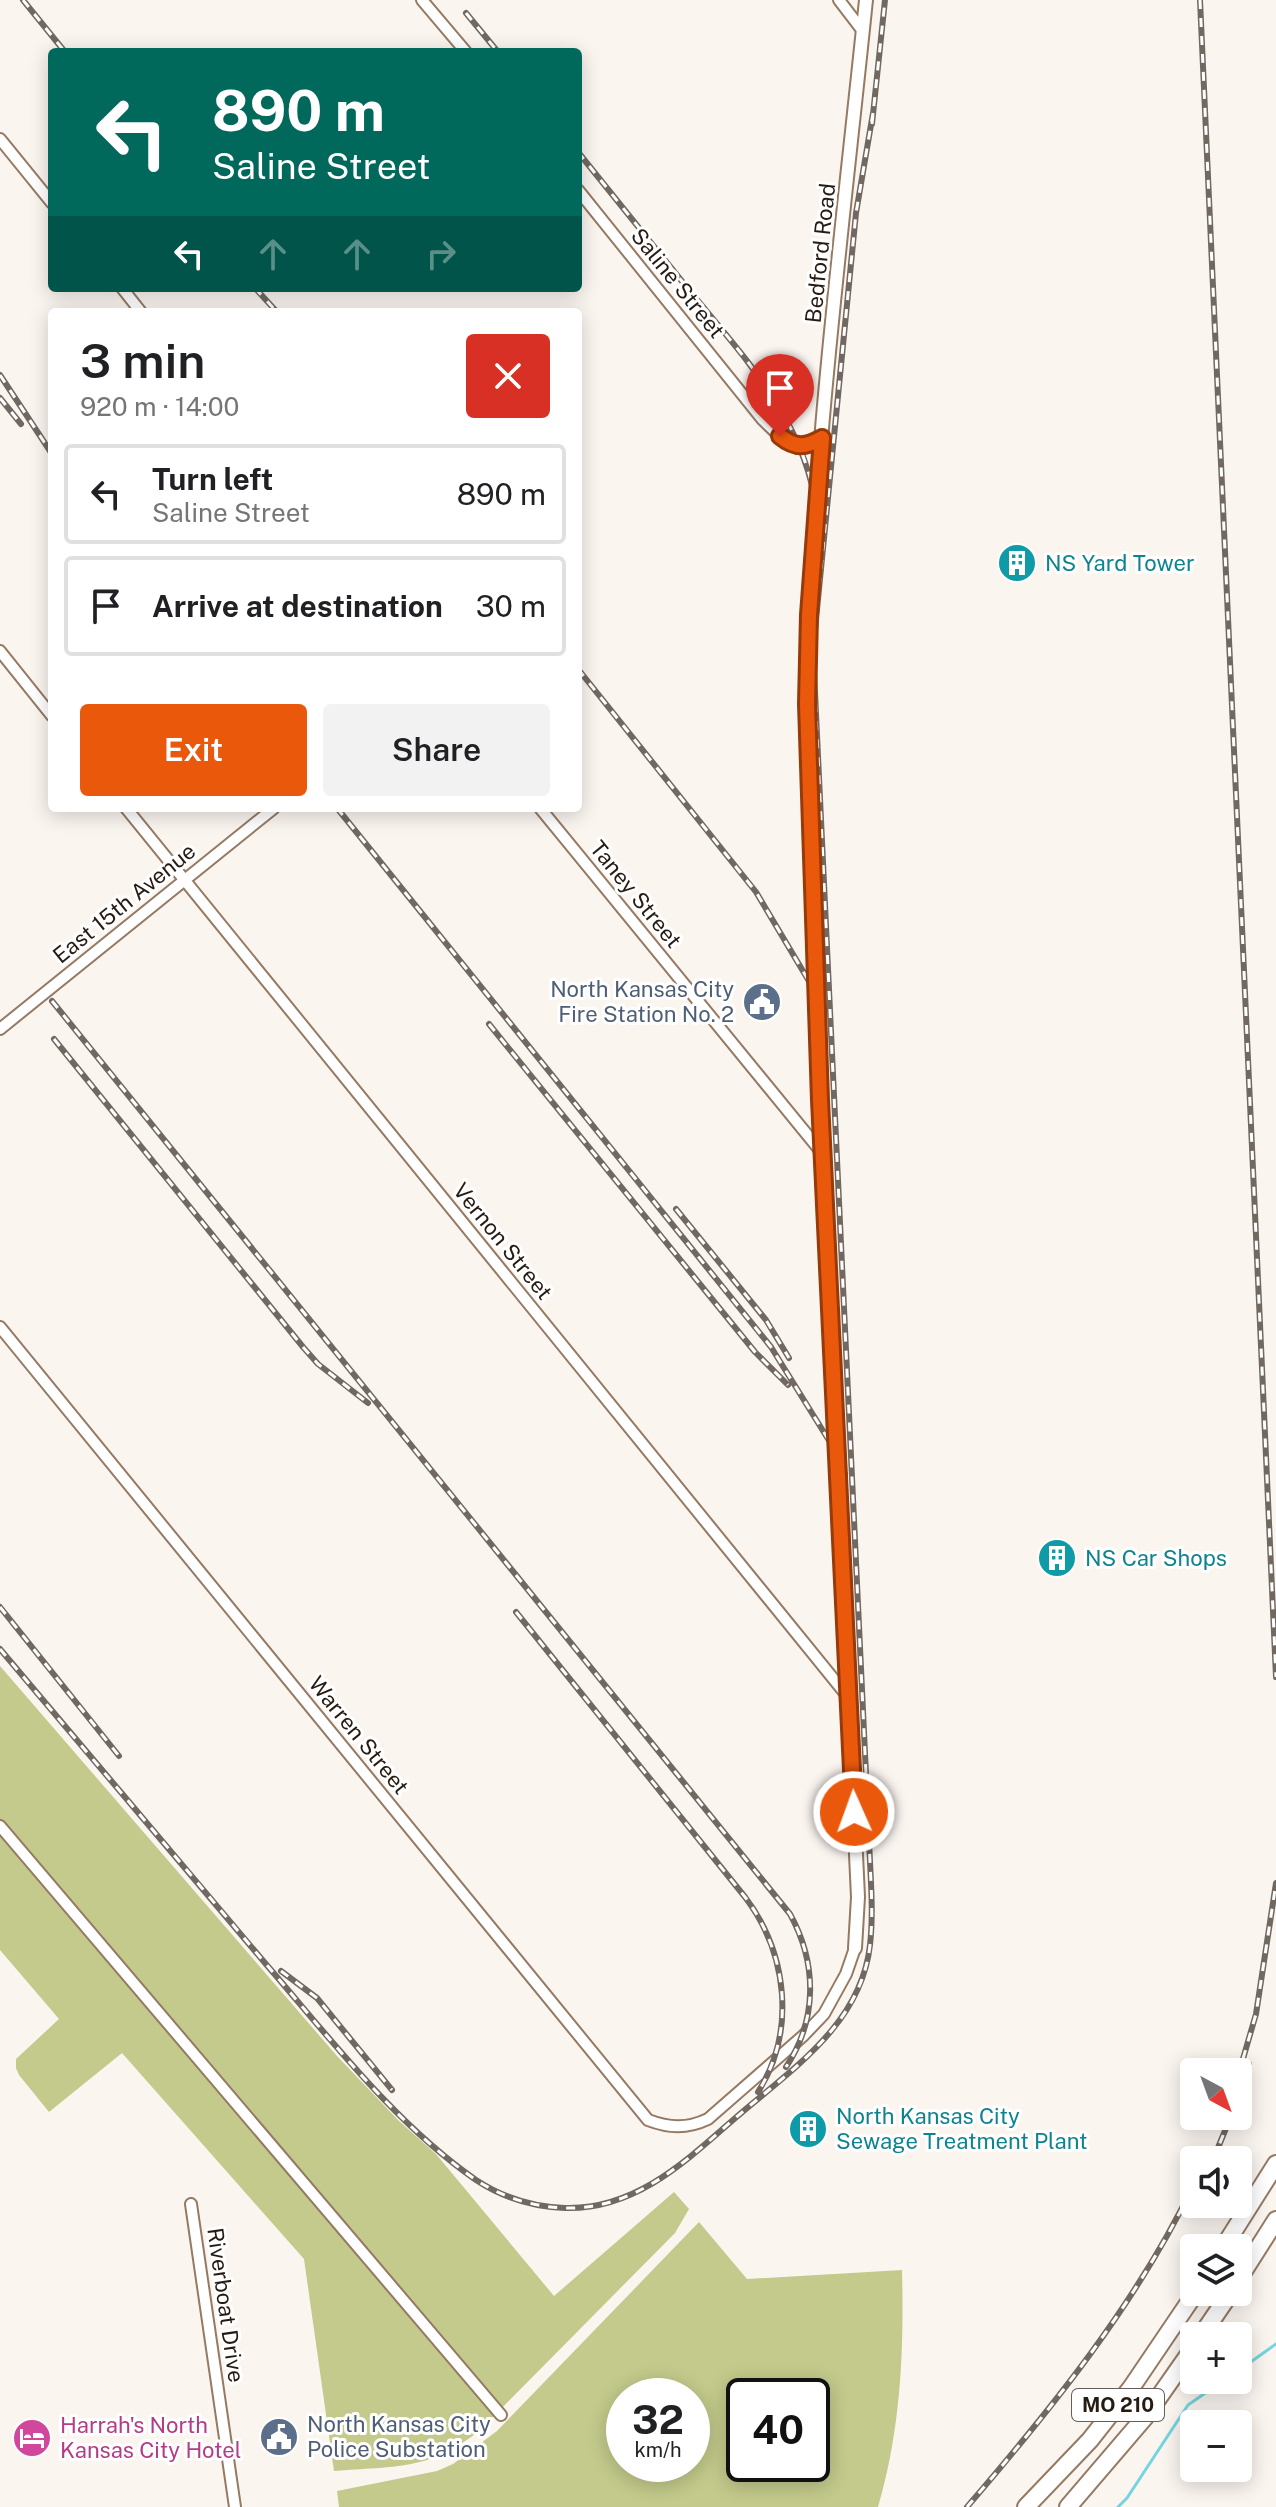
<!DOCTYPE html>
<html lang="en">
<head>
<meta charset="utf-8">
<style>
	body { margin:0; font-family:"Public Sans",sans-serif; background:#f2f2f2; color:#202124; height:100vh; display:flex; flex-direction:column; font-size:30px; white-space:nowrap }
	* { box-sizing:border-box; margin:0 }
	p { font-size:26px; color:#757577 }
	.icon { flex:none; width:44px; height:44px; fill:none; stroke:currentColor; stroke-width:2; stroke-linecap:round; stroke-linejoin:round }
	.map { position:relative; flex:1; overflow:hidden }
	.sheet { position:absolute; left:48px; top:308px; width:534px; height:504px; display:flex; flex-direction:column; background:#fff; border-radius:8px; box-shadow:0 4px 20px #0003 }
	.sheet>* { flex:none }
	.guide { position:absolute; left:48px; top:48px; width:534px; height:244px; border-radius:8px; box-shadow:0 4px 20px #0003; background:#00695c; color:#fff; overflow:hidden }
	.needle { width:52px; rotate:139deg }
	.controls { position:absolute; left:1180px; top:2058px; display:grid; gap:16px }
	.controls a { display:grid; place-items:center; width:72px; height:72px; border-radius:8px; background:#fff; box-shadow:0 4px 20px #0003; font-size:40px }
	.speed { position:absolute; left:606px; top:2378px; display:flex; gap:16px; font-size:40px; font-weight:700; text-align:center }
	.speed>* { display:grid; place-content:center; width:104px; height:104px; border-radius:50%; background:#fff; box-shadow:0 4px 20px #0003; line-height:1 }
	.speed small { font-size:20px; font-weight:400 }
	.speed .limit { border:4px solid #111; border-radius:12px; background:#fff; color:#111 }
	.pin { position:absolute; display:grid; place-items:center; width:68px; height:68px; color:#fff; margin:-82px -34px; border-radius:50% 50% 50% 0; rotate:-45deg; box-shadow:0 0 8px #0007 }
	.pin .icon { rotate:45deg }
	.me { position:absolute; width:88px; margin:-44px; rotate:358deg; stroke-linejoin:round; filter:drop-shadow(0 0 6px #0008) }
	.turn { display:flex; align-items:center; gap:28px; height:168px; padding:0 32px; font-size:36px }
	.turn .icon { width:104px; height:104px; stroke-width:2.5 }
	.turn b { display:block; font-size:56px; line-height:68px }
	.lanes { display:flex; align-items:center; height:76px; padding:0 32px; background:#0003; justify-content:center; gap:40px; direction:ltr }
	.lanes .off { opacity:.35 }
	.round { display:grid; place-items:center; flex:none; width:84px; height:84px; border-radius:8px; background:#f2f2f2 }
	.overview { display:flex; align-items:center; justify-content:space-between; height:136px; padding:0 32px }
	h1 { font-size:48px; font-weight:600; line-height:60px }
	.cta { display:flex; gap:16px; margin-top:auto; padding:16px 32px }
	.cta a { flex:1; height:92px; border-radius:8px; background:#ea580c; color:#fff; font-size:32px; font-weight:600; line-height:92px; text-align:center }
	.cta a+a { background:#f2f2f2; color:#202124 }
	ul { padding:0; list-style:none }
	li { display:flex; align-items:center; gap:24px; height:100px; margin:0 16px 12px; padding:0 16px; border:4px solid #e0e0e0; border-radius:8px }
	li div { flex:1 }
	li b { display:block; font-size:30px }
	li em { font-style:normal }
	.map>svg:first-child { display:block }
</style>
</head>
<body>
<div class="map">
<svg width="1276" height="2507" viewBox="0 0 1276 2507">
	<rect width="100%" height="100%" fill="#fbf5f0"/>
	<path fill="#c3ca8b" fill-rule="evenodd" d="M0,1666L337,2056L399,2121L436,2154L554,2296L674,2192L689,2209L675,2233L480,2430C430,2471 395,2466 334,2471L304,2259L122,2053L49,2112L19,2075L16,2068V2059L59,2019L0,1950Z
		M699,2222L747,2279L902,2270C904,2352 901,2428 878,2507H339L337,2491L437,2471L453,2464L497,2431ZM624,2396H692V2464H624ZM744,2396H812V2464H744Z"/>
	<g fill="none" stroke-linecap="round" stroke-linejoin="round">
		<path stroke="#74d5de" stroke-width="3" d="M1238,2371L1276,2344
			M1118,2507L1127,2498L1188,2405L1224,2380"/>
		<g stroke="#957a63" stroke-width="14">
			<path id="minor" d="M422,0L466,52
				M839,0L862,30
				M0,139L52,203
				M578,190L763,420C784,440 793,455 822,438
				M122,288L141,312
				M0,651L52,716
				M126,808L849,1698
				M540,808L823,1154
				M0,1029L274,808
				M0,1327L648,2120C669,2128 687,2129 708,2119L803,2036L824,2014L846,1974L855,1948
				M0,1826L501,2415
				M191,2204L235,2507"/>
		</g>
		<g stroke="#957a63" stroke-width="16">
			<path id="tertiary" d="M855,1948L858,1897L823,1154L807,704C811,468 842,234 866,0"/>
		</g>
		<g stroke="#957a63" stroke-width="20">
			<path id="trunk" d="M1223,2248L1276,2164
				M1238,2280L1276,2220
				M1201,2336L1231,2292
				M1026,2507L1090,2440L1131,2388L1196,2292
				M1068,2507L1145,2417L1194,2347"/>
		</g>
		<use href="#minor" stroke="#fff" stroke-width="10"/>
		<use href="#tertiary" stroke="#fff" stroke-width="12"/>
		<use href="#trunk" stroke="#fff" stroke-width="16"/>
		<g stroke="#716861" stroke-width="6">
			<path id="rail" d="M23,0L65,52
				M1200,0L1276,1677
				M466,13L498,52
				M872,124L885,0
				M578,152C615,198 652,244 689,290C747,361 809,424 818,521
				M255,288L277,312
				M0,375L52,454
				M0,398L21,424
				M578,669L756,892L816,993L824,1016
				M337,808L771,1347L838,1455L845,1474
				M52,1001L790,1914C817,1963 818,2019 786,2067
				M489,1024L755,1352L788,1385
				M54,1039L303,1347L318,1364L368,1403
				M676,1209L766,1320L789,1358
				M0,1607L119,1756
				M516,1612L745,1897C788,1954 796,2032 758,2092
				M0,1649C88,1754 177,1858 265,1963C330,2038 394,2123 476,2180C502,2197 533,2207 565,2208C634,2210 684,2163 733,2120C789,2071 861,2026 870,1945C874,1910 870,1873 869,1838L813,650L856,213L873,113
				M281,1971L317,1998L392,2090
				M1238,2076L1256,2014L1276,1883
				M1238,2099L1249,2064
				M1213,2160L1231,2116
				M967,2507C1052,2408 1137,2303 1194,2184"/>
		</g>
		<use href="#rail" stroke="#fff" stroke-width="3" stroke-dasharray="9" stroke-linecap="butt"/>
	</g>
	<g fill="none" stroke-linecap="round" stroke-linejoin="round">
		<g stroke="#983908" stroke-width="20">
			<path id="route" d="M780,436C796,449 806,447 822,438L809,615L807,704L820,1100L854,1812"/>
		</g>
		<use href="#route" stroke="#ea580c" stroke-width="14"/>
	</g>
	<defs>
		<g id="building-disc" transform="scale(2)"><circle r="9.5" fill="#0f9aa8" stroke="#fff"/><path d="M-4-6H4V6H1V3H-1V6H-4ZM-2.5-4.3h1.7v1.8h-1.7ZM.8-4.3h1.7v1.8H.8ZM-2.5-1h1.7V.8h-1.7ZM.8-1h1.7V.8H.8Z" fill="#fff"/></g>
		<g id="civic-disc" transform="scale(2)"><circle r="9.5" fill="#5c6f8a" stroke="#fff"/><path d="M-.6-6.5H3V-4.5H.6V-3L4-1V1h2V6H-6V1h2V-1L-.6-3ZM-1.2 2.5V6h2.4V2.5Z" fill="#fff"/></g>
		<g id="hotel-disc" transform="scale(2)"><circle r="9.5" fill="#d1479c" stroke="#fff"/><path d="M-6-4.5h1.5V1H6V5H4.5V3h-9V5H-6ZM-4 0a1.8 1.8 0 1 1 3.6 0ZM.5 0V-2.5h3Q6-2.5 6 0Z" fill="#fff"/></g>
	</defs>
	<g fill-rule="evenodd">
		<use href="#building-disc" x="1017" y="563"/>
		<use href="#civic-disc" x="762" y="1002"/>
		<use href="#building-disc" x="1057" y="1558"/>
		<use href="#building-disc" x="808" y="2129"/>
		<use href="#civic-disc" x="279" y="2437"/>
		<use href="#hotel-disc" x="32" y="2438"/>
	</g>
	<g text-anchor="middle" stroke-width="6" stroke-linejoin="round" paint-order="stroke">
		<rect fill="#fff" stroke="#665f59" stroke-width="2" x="1072" y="2389" width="92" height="32" rx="6"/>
		<g font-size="20" font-weight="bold" fill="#251b12">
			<text x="1118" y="2412">MO 210</text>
		</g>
		<g font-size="22" fill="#251b12" stroke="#fff">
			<text transform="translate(820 253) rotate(-84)" y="8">Bedford Road</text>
			<text transform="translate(678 283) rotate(51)" y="8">Saline Street</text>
			<text transform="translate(636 894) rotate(51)" y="8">Taney Street</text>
			<text transform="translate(124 903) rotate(-39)" y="8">East 15th Avenue</text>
			<text transform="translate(503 1241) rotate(51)" y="8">Vernon Street</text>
			<text transform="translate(359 1735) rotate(51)" y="8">Warren Street</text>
			<text transform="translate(226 2305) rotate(82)" y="8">Riverboat Drive</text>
		</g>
		<g font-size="22" fill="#0d838f" stroke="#fff" text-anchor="start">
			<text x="1045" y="571">NS Yard Tower</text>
			<text x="1085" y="1566">NS Car Shops</text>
			<text x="836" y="2124">North Kansas City<tspan x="836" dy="25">Sewage Treatment Plant</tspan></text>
		</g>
		<g font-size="22" fill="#4e5e75" stroke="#fff" text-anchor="end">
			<text x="734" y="997">North Kansas City<tspan x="734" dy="25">Fire Station No. 2</tspan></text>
			<text x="307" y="2432" text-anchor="start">North Kansas City<tspan x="307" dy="25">Police Substation</tspan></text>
		</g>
		<g font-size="22" fill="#b23c85" stroke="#fff" text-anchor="start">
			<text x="60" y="2433">Harrah's North<tspan x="60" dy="25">Kansas City Hotel</tspan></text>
		</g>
	</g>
</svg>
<div class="controls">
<a><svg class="needle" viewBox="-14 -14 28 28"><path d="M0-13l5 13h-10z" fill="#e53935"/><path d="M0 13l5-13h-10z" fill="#757577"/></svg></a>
<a><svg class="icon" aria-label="sound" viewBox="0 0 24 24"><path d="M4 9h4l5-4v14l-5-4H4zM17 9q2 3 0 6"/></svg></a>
<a><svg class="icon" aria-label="layers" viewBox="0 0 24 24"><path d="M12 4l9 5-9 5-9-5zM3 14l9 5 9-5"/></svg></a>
<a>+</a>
<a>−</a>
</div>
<div class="speed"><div>32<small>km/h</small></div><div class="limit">40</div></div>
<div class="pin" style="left:780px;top:436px;background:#d93025"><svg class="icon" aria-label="arrive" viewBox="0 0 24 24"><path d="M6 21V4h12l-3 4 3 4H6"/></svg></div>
<svg class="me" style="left:854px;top:1812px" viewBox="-20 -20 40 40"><circle r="17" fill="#ea580c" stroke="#fff" stroke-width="3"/><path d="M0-11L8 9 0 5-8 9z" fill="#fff"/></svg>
<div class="guide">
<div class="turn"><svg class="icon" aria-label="left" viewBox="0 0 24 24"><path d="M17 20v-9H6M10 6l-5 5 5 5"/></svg><div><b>890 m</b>Saline Street</div></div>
<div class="lanes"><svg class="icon" aria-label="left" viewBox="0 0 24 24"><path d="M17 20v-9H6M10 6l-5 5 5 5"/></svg><svg class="icon off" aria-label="ahead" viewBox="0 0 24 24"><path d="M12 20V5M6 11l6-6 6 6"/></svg><svg class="icon off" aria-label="ahead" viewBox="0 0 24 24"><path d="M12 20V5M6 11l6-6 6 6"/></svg><svg class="icon off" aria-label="right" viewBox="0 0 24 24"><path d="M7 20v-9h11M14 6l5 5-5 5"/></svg></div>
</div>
<section class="sheet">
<div class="overview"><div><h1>3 min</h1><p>920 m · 14:00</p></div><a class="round" style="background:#d93025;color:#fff"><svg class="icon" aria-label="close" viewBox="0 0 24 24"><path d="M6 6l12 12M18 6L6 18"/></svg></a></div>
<ul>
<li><svg class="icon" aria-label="left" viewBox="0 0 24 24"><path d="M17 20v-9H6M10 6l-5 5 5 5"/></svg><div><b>Turn left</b><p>Saline Street</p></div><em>890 m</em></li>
<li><svg class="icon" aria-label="arrive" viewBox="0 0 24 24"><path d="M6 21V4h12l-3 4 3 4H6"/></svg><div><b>Arrive at destination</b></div><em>30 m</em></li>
</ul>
<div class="cta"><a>Exit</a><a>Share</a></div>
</section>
</div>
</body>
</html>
